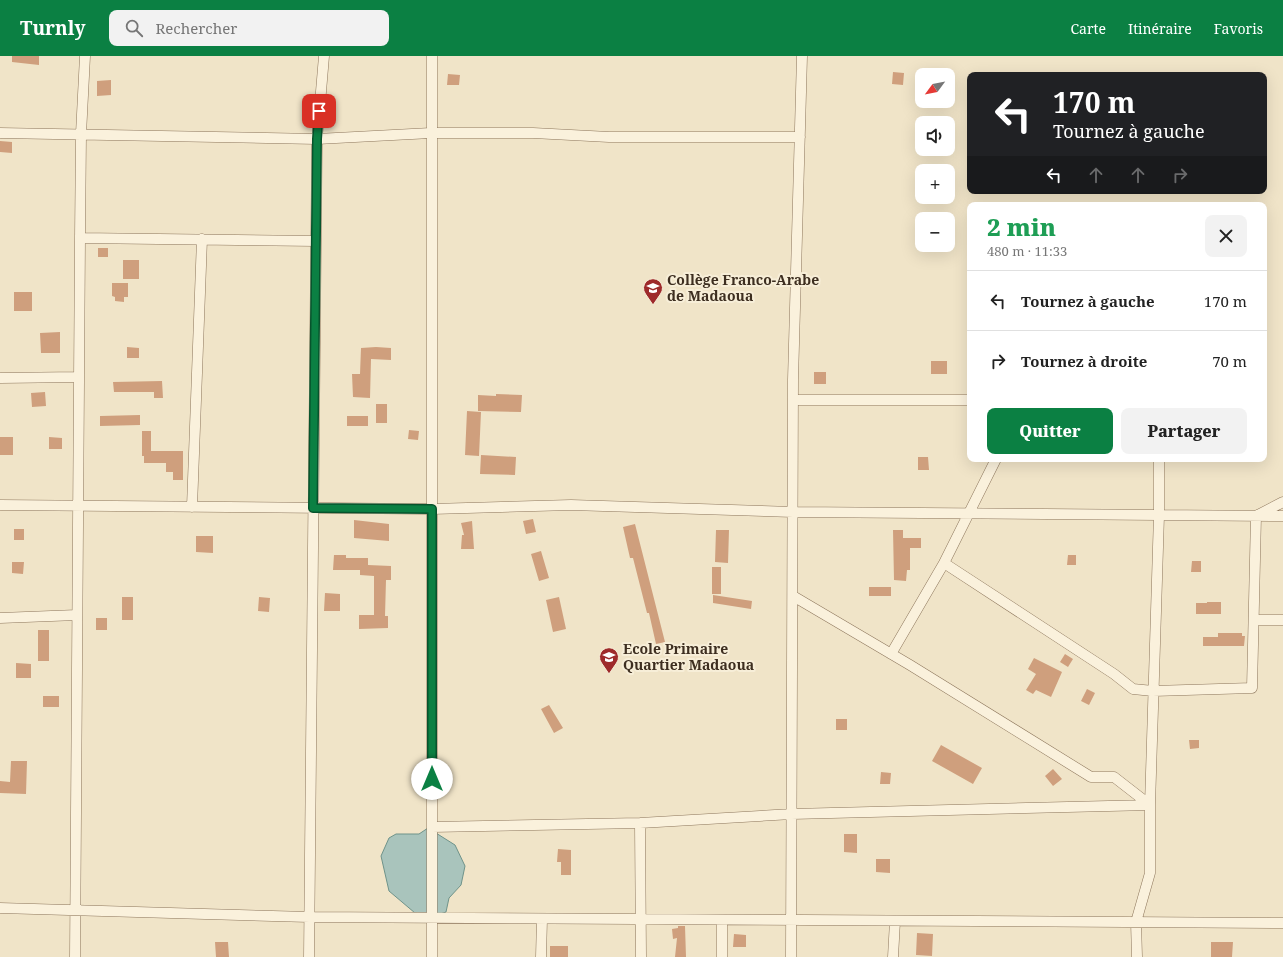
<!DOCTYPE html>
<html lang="fr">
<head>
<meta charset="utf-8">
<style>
	body { margin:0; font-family:"Noto Serif",serif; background:#f2f2f2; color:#222; height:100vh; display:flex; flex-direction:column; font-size:15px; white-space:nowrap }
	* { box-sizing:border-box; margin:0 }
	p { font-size:13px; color:#767676 }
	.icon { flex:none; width:22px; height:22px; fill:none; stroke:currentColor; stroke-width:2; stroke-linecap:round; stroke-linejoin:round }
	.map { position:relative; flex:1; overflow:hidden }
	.sheet { position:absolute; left:967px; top:146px; width:300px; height:260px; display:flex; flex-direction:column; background:#fff; border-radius:8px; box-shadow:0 4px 16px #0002 }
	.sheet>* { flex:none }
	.hud { position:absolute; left:967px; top:16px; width:300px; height:122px; border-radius:8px; box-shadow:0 4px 16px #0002; background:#202124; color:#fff; overflow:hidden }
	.needle { width:26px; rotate:238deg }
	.buttons { position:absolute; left:915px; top:12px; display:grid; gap:8px }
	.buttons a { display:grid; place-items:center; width:40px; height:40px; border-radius:8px; background:#fff; box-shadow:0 4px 16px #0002; font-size:20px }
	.pin { position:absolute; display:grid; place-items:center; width:34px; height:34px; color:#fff; margin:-17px; border-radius:8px; box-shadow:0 2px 6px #0006 }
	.me { position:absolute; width:44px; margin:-22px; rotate:0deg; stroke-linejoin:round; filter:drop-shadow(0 0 3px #0008) }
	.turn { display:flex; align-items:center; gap:14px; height:84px; padding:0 20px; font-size:18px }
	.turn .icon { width:52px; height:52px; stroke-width:2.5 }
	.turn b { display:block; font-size:28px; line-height:34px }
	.lanes { display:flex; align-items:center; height:38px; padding:0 20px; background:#0003; justify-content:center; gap:20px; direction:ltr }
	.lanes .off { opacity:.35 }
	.round { display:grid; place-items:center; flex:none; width:42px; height:42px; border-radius:8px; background:#f2f2f2 }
	.headline { display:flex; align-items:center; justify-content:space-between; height:68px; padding:0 20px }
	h1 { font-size:24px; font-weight:800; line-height:30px; color:#1e9e55 }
	.action { display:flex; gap:8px; margin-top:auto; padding:8px 20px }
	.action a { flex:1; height:46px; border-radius:8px; background:#0b8043; color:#fff; font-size:16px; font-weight:800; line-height:46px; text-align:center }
	.action a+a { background:#f2f2f2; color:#222 }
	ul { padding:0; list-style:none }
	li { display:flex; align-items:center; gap:12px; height:60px; padding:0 20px; border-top:1px solid #e0e0e0 }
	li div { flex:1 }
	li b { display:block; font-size:15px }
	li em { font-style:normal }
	header { display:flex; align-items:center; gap:24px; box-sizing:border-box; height:56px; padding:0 20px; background:#0b8043; color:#fff }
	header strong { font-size:19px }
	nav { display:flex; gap:22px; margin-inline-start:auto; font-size:14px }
	.search { width:280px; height:36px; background:#f2f2f2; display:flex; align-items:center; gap:10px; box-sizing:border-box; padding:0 14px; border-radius:8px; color:#767676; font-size:15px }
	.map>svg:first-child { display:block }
</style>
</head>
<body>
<header>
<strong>Turnly</strong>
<div class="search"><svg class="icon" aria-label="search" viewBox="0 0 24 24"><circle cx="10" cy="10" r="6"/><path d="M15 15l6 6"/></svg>Rechercher</div>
<nav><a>Carte</a><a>Itinéraire</a><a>Favoris</a></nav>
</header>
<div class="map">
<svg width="1283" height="901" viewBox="0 0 1283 901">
	<rect width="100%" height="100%" fill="#f0e4c8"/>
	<path fill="#a9c4bc" stroke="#6f938a" d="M428,772L455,789L465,810L461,829L449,842L446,856L432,861L415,857L389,835L381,800L389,782L396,778H419Z"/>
	<path fill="#cf9f7d" d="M12,0H39V9L12,6Z
		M893,16L904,17L903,29L892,28Z
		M448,18L460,19L459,29H447Z
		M111,24V39L97,40V25Z
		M0,85L12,86V97L0,96Z
		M98,192H108V201H98Z
		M123,204H139V223H123Z
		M112,227H128V241H124V246L115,245V241L112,240Z
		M14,236H32V255H14Z
		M60,276V297H41L40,277Z
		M127,291L139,292V302H127Z
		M376,291L391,292V304L371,303L370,342L353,341L352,318H360L361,292Z
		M931,305H947V318H931Z
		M814,316H826V328H814Z
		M162,325L163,342H154V336H114L113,326Z
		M45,336L46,350L32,351L31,337Z
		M496,338L522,339L521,356L478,355V339L496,340Z
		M376,348H387V367H376Z
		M467,355L481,356L479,400L465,399Z
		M140,359V369L100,370V360Z
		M347,360H368V370H347Z
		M409,374L419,375L418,384L408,383Z
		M142,375H151V395H183V424H173V416H166V407H144V400H142Z
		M0,381H13V399H0Z
		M49,381L62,382V393H49Z
		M481,399L516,401L515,419L480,418Z
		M918,401H928L929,414H918Z
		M533,463L536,476L526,478L523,465Z
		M354,464L389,468V485L354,482Z
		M472,465L474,493H461L462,479H464L461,467Z
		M635,468L665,586L656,588L649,557H647L633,502H630L623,471Z
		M14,473H24V484H14Z
		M716,474H729L728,507L715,506Z
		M893,474H903V482H921V492H910V514H907L906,525L894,524Z
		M196,480H213V497L196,496Z
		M541,495L549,522L539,525L531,498Z
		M334,499H346V502H368V509L391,510V524H386L385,560H388V572L359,573V559H374V520L360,519V514H333Z
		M1068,499H1076V509H1067Z
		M1192,505H1201V516H1191Z
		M12,506H24L23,518L12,517Z
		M712,511H721V538H712Z
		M869,531H891V540H869Z
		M325,537L340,538V555H324Z
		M713,539L752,545L751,553L713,547Z
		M122,541H133V564H122Z
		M259,541L270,542L269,556L258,555Z
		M559,541L566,573L553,576L546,544Z
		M1207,546H1221V558H1196V547H1207Z
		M96,562H107V574H96Z
		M38,574H49V605H38Z
		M1218,577H1242V580H1245L1244,590H1203V581H1218Z
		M1065,598L1073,603L1068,611L1060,606Z
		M1034,602L1062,616L1051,641L1036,634L1033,638L1026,634L1036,618L1028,613Z
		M16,607L31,608V622H16Z
		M1087,633L1095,637L1089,649L1081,645Z
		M43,640H59V651H43Z
		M549,649L563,672L554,677L541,653Z
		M836,663H847V674H836Z
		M1189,684H1199V692L1190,693Z
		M941,689L982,712L973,728L932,705Z
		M11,705H27L26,738L0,737V725L10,726Z
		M1053,713L1062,723L1053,730L1045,720Z
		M881,716L891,717L890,728H880Z
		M844,778H857V797L844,796Z
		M558,793L571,794V819H561V806H557Z
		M876,803H890V817L876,816Z
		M678,870H685L686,901H675L677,882L673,883L672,873L678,872Z
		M917,877L933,878L932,900L916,899Z
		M734,878L746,879V891H733Z
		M215,886H228L229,901H216Z
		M1211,886H1233L1232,901H1211Z
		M550,890H568V901H550Z"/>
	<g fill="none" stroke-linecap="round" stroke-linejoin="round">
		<g stroke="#8d765c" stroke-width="11">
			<path id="minor" d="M432,0V901
				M0,77L317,83L431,77H533L609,81H800
				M80,182L316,185
				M0,322L79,321
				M793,344H970
				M0,449L432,453L571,449L793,456L1283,460
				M192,451L202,183
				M944,507L1114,618L1133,633L1153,635L1252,632L1256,460L1283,446
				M793,540L910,609L1091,721H1114L1150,749
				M0,562L77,559
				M1254,564H1283
				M891,598L944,507L996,403
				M640,767L641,901
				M432,771L640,767L792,758L1150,749
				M0,852L309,861L1283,867
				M722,864V901
				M75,901L80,182L81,78L85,0
				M309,901L317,83L324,0
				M541,901L542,863
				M791,901L793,324L802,0
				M893,901L895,865
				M1137,901L1136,866L1150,817V749L1159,459V403"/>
		</g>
		<use href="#minor" stroke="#faf1dc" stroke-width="10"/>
	</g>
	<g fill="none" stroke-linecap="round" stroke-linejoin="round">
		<g stroke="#07532c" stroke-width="10">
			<path id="route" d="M319,55L317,83L313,452L432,453V723"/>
		</g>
		<use href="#route" stroke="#0b8043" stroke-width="7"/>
	</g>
	<defs>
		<g id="school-pin" transform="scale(1)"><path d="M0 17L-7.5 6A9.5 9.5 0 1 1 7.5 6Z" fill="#9e2a2b" stroke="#f7eed8"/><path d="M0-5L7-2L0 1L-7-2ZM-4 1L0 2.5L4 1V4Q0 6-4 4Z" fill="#fff"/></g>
	</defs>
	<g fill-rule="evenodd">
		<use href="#school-pin" x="653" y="232"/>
		<use href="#school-pin" x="609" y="601"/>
	</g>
	<g text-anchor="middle" stroke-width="4" stroke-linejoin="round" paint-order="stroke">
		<g font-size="14" font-weight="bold" fill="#3d2e20" stroke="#f7eed8" text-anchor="start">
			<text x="667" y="229">Collège Franco-Arabe<tspan x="667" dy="16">de Madaoua</tspan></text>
			<text x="623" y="598">Ecole Primaire<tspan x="623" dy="16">Quartier Madaoua</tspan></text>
		</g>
	</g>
</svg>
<div class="buttons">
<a><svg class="needle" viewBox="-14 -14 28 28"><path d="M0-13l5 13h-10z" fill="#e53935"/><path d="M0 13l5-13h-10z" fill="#767676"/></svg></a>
<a><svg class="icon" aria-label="sound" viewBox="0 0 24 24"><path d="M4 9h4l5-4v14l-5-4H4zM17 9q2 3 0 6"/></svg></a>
<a>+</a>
<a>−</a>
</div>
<div class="pin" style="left:319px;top:55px;background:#d93025"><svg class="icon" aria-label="arrive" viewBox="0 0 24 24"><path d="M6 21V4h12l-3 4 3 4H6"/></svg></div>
<svg class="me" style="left:432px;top:723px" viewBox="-20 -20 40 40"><circle r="19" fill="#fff"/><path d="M0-13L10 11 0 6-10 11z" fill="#0b8043"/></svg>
<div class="hud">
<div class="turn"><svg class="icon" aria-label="left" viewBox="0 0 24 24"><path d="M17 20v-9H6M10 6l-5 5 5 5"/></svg><div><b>170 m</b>Tournez à gauche</div></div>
<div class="lanes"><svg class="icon" aria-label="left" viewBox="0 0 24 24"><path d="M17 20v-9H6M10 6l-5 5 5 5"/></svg><svg class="icon off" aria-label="ahead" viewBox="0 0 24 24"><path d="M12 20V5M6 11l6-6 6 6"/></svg><svg class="icon off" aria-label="ahead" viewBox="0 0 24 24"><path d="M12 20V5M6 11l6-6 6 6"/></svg><svg class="icon off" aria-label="right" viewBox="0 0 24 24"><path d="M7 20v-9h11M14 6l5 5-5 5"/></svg></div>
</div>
<section class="sheet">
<div class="headline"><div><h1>2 min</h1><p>480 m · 11:33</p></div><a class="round"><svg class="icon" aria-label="close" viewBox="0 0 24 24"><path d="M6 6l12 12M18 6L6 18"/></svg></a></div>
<ul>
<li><svg class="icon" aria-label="left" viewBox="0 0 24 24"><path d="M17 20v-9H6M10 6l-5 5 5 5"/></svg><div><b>Tournez à gauche</b></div><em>170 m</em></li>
<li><svg class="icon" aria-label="right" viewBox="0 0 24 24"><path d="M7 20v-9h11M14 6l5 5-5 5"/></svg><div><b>Tournez à droite</b></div><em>70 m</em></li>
</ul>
<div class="action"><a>Quitter</a><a>Partager</a></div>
</section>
</div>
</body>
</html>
